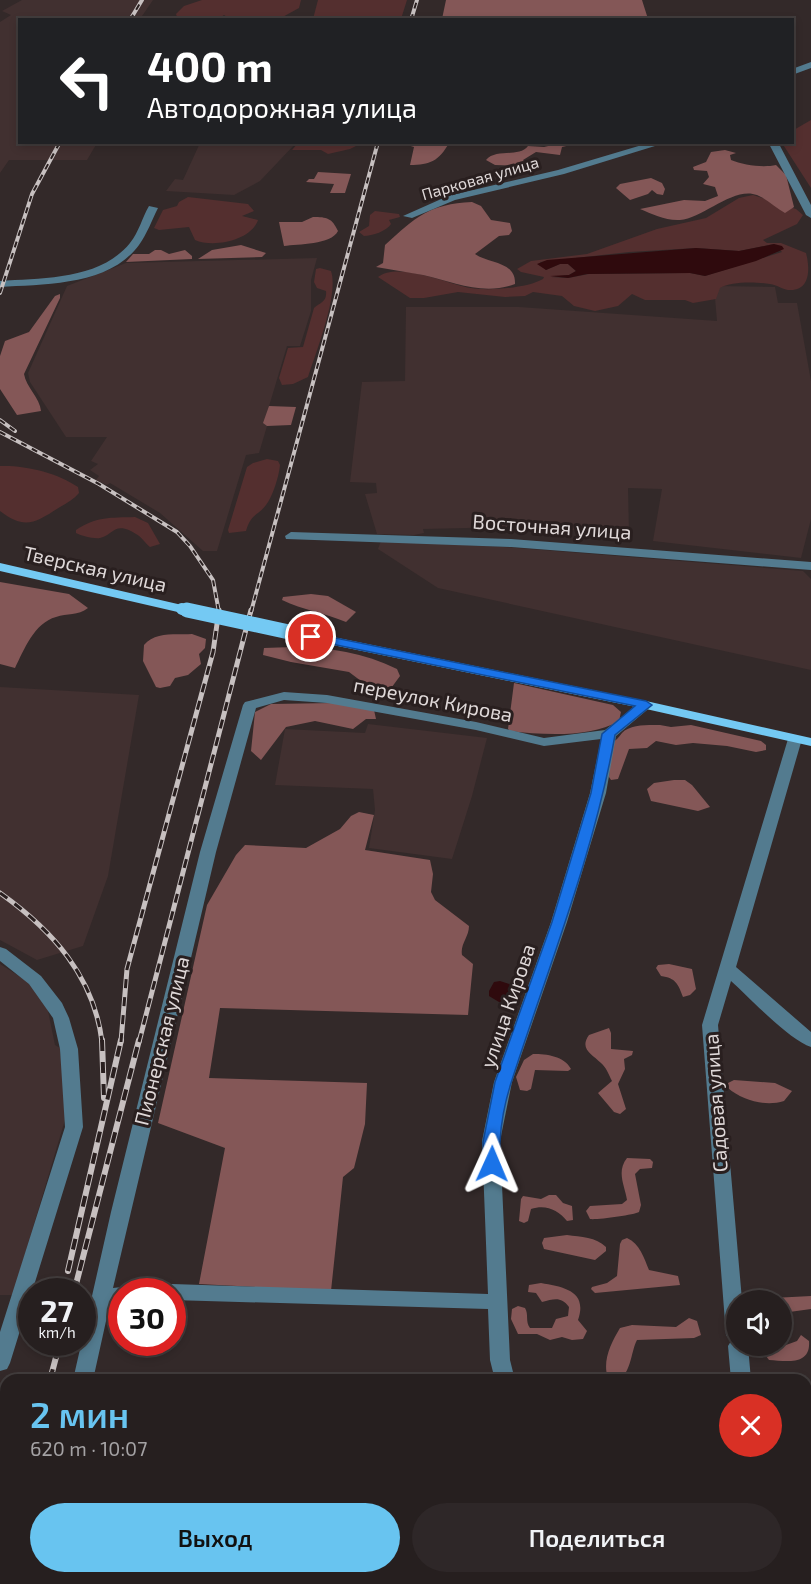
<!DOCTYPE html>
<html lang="ru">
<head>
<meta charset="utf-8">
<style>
	body { margin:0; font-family:"Exo 2",sans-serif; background:#2e2728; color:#f1f3f6; height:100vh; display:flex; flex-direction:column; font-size:22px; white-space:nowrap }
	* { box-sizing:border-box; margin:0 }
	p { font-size:20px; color:#a4a2a4 }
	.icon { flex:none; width:33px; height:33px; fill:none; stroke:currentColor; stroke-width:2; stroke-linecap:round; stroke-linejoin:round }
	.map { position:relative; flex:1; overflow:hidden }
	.panel { position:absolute; left:0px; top:1374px; width:812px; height:210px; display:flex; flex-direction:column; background:#261f1f; border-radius:18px 18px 0 0; box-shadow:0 3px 9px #0003,0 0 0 2px #423d3d }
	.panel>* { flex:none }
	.guide { position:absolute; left:18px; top:18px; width:776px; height:126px; border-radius:0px; box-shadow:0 3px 9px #0003,0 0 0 2px #423d3d; background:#202124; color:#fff; overflow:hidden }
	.fabs { position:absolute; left:726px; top:1290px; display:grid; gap:12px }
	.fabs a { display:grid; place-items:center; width:66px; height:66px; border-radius:50%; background:#261f1f; box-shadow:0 3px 9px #0003,0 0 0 2px #423d3d; font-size:30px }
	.speed { position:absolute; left:18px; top:1278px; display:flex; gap:12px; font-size:30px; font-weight:700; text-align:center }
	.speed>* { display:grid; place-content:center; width:78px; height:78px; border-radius:50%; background:#261f1f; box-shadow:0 3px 9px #0003,0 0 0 2px #423d3d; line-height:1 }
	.speed small { font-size:15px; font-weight:400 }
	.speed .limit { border:9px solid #d22; background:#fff; color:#111 }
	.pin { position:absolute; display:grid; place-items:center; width:51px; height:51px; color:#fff; margin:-26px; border:3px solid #fff; border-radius:50%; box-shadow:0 2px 6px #0007 }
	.me { position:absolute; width:66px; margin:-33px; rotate:1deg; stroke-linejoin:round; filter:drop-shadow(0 0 4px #0008) }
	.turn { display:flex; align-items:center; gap:21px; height:126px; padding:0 30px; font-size:27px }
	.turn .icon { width:78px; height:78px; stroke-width:2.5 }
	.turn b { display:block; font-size:42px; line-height:51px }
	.round { display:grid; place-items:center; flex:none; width:63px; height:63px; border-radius:32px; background:#2e2728 }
	.head { display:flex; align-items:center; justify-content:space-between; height:102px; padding:0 30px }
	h1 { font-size:36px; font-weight:600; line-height:45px; color:#68c4f0 }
	.primary-button { display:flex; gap:12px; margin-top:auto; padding:12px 30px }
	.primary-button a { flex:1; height:69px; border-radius:36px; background:#68c4f0; color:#111; font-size:24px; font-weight:600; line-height:69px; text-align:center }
	.primary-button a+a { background:#2e2728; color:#f1f3f6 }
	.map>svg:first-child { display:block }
</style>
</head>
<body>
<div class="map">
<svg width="811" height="1584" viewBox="0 0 811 1584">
	<rect width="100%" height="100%" fill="#332929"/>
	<path fill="#413030" d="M22,0H153L140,19L20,20V142L97,143L87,160H9L0,173V22L11,15L2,11Z
		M200,143V142L296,143L260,181L234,195L166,191L175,179L183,180Z
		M317,258L311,280V311L300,346H287L264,423L267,426L259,453L246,455L217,551H203L160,513L110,483L107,485L96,480L99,476L90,470L98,464L91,461L107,437H66L30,382L28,373L67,286L126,263Z
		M714,286L775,287L778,303H797L811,381V519L801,558L653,541L662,489L628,488L629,533L513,527L423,529L424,533L414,535L377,534L365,494L377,493L376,483L350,482L362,382L405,381L406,307H519L717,321Z
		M381,541L504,547L803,571L811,579V670L438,588L378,549Z
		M0,687L139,695L108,876L83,946L37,960L0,940Z
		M368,724L487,738L472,796L452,859L369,848L375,810L373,789L275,785L285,729L365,733Z
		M0,964L33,985L47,1006L55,1045L60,1048L67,1113L13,1295H0Z
		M806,1431H811V1584H48L49,1578H806Z"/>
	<path fill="#542f2f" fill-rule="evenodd" d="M202,0H301L299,8L279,19H230L224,15L218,19H170L177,17L176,14L184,6Z
		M318,0H407L401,19H313Z
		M811,120V188L782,143L792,142V131Z
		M298,143V142L362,143L350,149L328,154L321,150H292Z
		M753,195L796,209L803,215L797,224L763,240L767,243H781L806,253C810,268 811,292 788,290C782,289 777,285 770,284C757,282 731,281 720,288L716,299L693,303L685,300H645L632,294L618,306L595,311L574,306L562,296L533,292L525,296L505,297L458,292L424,298H410L378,277C398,261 448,284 471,288C489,291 528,288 543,279L544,277L521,272L517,269L531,261L587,254L657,229L706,218L739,198ZM774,244L782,252L705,276L690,273L589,274L568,278L551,277L569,275L576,271L568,264H560L546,270L540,262L629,252L696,248L739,251Z
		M188,197L248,204L254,211L242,216L258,220C251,241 213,248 195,240L189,227L159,230L154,228L163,210L177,206L179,202Z
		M375,211L399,214L400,217L389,220L391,224C387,231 372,236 364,236L359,232L369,226L370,215Z
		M320,268L331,271C339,294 316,352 308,377L293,384L282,385L279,378L288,348L303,347L314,308C321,302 327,302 326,291L317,288L314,282L316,269Z
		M267,459L278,461L280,465C279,476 273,496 266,505C258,516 251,513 246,531L229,533L228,530L247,467L253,463Z
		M0,466C25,465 58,473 78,487L79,493C74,499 67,503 60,507C35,523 25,530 0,511Z
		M135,517L148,523L160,544L150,547C145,543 142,537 136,534C114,520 113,536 100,538C93,539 82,536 76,533V530C97,516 110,518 135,517Z"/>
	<path fill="#845757" d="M446,0H642L648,19H442Z
		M565,142L575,144L562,147L560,155L536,152L523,160L526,165L524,166L495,165L486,160C496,148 519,158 528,146L544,147Z
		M401,143H449C439,161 430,165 410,165L414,147Z
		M725,150L736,153L730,155L731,160C743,165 763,168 776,165L786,175L794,207L785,213C776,208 767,199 757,195C734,186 703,218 680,220C666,221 652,214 640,209L684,200L705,201L718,196L715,187L703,184L709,177L707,171L694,170L693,167L706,162L711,152Z
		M318,172L351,174L345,193H330L334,184L306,182L309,179H314Z
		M651,178L662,183L665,189L663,195L657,194L652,190L648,194L630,200L616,188L620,184Z
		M472,202L481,206L491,220L510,223L512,231L509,235L499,236L475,254C489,264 516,261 515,284C483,296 454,282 423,275C407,272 392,270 376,267L383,263L385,245C416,217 429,204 472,202Z
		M313,217C327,217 332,218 338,231C331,245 298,244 284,246L279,222H302Z
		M241,245L266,253L262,257L198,259L212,250Z
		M155,250H161L169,254L185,250L192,256V259L126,262L133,254H149Z
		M60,294V298L24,374C26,387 40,398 41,411L17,415L0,389V356L5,341L29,332L55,296Z
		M269,406L296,407L291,425L267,426L263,423Z
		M0,582L69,594L88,608C78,616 67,613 56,617C34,623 24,650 15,668L0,664Z
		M311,594L328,596L356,612L346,622C325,613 303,610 282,600L283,597Z
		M192,634L206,639L205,648L199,654L201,664L188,675L175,678L170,686L160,688L156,687L143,661L144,645C155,631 176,635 192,634Z
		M293,647C328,647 365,653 397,669L400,676L389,691L369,687L349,672L291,662L263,655L264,648Z
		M514,683L613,705L621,712L619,721C590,738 544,735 510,731L508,729Z
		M334,703L374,710L376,719H366L353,729L315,721L286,727L261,760L251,751L255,712L271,704Z
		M660,725L671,727L691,725L761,741L766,745V750L756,752L727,746L693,743L676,745L656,741L647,748L629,749L618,779L611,780L609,777L611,743C617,740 618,738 622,733C630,724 649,725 660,725Z
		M674,780H685L692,785L710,807L698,811L651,801L647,789L654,783Z
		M359,812L374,815L365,850L430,860L433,874L431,892L435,900L469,926C469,937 460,944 462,955L473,964L468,1015L220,1008L209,1078L367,1083L365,1124L354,1168L343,1177L331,1291L199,1284L225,1148L158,1123L207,905L236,855L245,845L306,848L340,829L351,816Z
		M669,964L692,969L696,989L690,995L683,997C678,984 676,978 661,976L656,968L658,965Z
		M609,1028L611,1033V1049L633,1051L632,1055L624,1059L625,1069L618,1084L626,1109L620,1114L614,1112L598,1093L612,1081C609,1075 606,1067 601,1063C592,1054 579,1049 589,1035Z
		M533,1054C547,1054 564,1056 571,1069L568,1071L535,1070L531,1089L527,1091L520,1090L516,1077L524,1060Z
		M734,1080L775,1083L792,1091L784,1101C765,1107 742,1100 728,1088V1083Z
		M627,1158L650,1159L653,1162L652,1168L640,1169L635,1174L641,1205L639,1212C634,1215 597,1220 590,1219L586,1211L590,1206L622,1204L627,1200C625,1186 616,1172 627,1158Z
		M549,1195H556L563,1203L572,1206L573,1220L567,1221C558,1210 546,1204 531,1209L528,1221L524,1223L519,1221L521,1199L523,1196L541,1199Z
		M567,1235C581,1237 596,1237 606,1247V1251L595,1260L544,1249L542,1243L544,1238Z
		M627,1238C640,1244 644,1258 649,1270L678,1276L680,1285L595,1293L591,1289L592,1287L607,1283L617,1276L620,1244L622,1240Z
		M541,1283C564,1287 588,1291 578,1320L587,1331L583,1339L572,1340L562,1337L550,1340L537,1334H518L511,1319L512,1309L518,1306L525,1308C529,1315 525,1321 530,1328H552L556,1319L568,1316L569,1307C561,1296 554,1299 542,1302L536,1293L528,1292L529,1285Z
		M753,1295L773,1298L811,1296V1309L782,1313V1300H738L744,1296Z
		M689,1318L697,1321L701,1335L694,1338L637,1340C630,1352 631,1387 608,1378C602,1361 611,1343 620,1328L632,1325L676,1327Z
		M801,1335L809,1341C811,1366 786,1361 769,1360L766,1356L767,1352L797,1341Z"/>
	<path fill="#2f0a0d" d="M774,244L782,246L784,249L756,261L705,276L690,273L587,274L568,278L550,276L569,275L576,271L568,264H560L546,270L537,264L547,260L696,248L739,251Z
		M500,981L512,985L516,989L511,1001L499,1002L489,996V991L494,982Z"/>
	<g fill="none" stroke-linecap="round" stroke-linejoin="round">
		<path fill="#537b8f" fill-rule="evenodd" d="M811,62V68L792,75V69Z
			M652,142H668L564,174L455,200L412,218L403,216L448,196L558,170Z
			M768,142H778L811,205V218L806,215Z
			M149,206L158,208C152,220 147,234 139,245C109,286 45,284 0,287V281C43,278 100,280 130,243C139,232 142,218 149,206Z
			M291,532L511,539L811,562V570L511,547L286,539L285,536Z
			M284,692L327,695L476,722L544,738L605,730L641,702H651L653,705L616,736L606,793L567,922L512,1082L500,1141L510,1360L515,1380H495L490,1360L488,1309L172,1300V1292H163L165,1287L172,1284L488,1294L482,1141L494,1082L551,922L590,793L601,739L544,746L476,730L327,703L284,700L256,708L216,852L113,1288L122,1287L130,1292H122V1303H110L93,1380H73L111,1212L200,852L243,705L245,702Z
			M795,735L802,739L736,967L811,1032V1047C789,1040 750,998 731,981L718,1025L742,1300H736V1346H748L751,1380H731L728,1346L731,1341L726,1335L702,1025L788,739Z
			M0,947L6,949L41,976L62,1003L69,1018L78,1049L83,1127L10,1363L7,1369L0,1371V1332L65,1127L60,1049L53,1018L29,984L0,961Z
			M806,1407H811V1425L806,1424Z
			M29,1578H51L50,1584H28Z"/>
		<path fill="#74c9f3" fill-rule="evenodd" d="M0,563L182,605L189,609L182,613L0,571Z
			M289,628L646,701L811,738V746L646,709L284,635L282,632Z"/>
		<g stroke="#c7c0c0" stroke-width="4">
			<path id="rail-far2" d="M130,20L142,0
				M411,20L417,0
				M0,293L32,194L60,142
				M0,420L15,431
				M0,432L99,484L177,532L190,546L213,580L219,612
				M251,612L378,142"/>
		</g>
		<g stroke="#c7c0c0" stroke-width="5">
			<path id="rail-far1" d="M0,893C52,930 94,976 102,1042
				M121,1042L127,969L213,652L219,610
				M139,1042L251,610"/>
		</g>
		<g stroke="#c7c0c0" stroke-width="6">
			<path id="rail" d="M102,1040L104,1098
				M68,1271L121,1040
				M74,1292L139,1040
				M50,1380L60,1342
				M0,1572L6,1549"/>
		</g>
		<use href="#rail-far2" stroke="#291f1f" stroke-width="2" stroke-dasharray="6" stroke-linecap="butt"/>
		<use href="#rail-far1" stroke="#291f1f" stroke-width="3" stroke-dasharray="9" stroke-linecap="butt"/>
		<use href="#rail" stroke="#291f1f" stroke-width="4" stroke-dasharray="11" stroke-linecap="butt"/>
		<path stroke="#74c9f3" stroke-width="12" d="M182,609L194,612"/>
		<path stroke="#74c9f3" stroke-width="15" d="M187,610L289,632"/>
	</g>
	<path fill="#1a73e8" stroke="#114b97" stroke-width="1.5" d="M311,633L646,701L652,705L615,735C594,854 549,965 512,1080C506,1098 501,1123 500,1142C499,1151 503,1161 498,1169L492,1171L486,1169L484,1164L483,1142L495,1082L552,922L591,793L602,734L635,706L307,639L305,637Z"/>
	<g text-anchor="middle" stroke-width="6" stroke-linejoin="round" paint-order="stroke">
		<g font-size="16" fill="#dfd8d8" stroke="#291f1f">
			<text transform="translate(480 178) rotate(-16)" y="6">Парковая улица</text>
		</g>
		<g font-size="20" fill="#dfd8d8" stroke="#291f1f">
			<text transform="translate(552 527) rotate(4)" y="7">Восточная улица</text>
			<text transform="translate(95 569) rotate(13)" y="7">Тверская улица</text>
			<text transform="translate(433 700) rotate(11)" y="7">переулок Кирова</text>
			<text transform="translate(508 1006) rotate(-71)" y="7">улица Кирова</text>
			<text transform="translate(162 1041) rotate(-76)" y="7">Пионерская улица</text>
			<text transform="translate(716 1103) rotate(-94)" y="7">Садовая улица</text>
		</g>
	</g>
</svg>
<div class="fabs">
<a><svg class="icon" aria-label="sound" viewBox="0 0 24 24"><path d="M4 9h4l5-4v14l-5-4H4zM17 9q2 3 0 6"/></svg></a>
</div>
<div class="speed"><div>27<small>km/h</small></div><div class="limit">30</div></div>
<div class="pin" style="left:311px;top:637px;background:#d93025"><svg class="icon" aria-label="arrive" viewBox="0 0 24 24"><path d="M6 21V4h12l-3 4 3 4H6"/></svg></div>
<svg class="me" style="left:492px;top:1164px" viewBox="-20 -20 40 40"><path d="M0-17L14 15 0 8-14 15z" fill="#1a73e8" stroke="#fff" stroke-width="4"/></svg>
<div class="guide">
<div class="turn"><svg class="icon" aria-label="left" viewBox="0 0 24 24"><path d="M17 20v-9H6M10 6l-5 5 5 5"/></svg><div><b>400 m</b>Автодорожная улица</div></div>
</div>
<section class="panel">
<div class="head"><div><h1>2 мин</h1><p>620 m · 10:07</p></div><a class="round" style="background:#d93025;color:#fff"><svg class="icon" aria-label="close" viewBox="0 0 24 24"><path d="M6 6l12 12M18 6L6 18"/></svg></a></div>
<div class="primary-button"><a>Выход</a><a>Поделиться</a></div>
</section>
</div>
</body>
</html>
